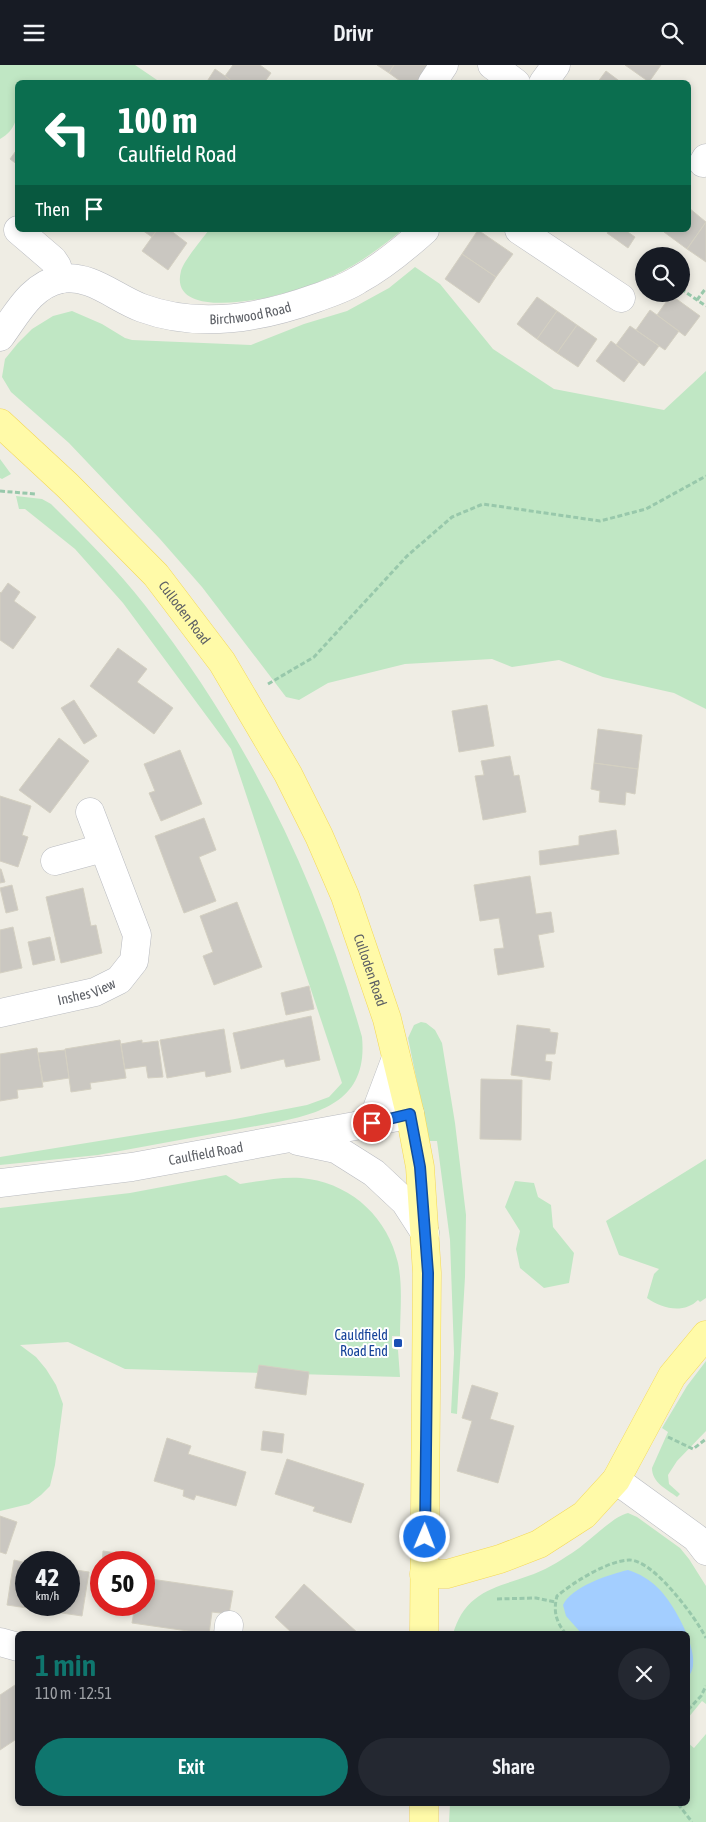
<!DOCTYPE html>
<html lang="en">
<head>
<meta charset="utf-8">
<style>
	body { margin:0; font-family:"Asap Condensed",sans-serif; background:#242831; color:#f1f3f6; height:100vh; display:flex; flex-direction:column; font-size:19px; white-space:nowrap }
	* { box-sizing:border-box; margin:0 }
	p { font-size:16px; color:#9ea1a6 }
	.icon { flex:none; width:28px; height:28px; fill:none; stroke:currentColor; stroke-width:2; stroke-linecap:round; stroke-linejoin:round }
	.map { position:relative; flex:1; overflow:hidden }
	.drawer { position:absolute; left:15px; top:1566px; width:675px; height:175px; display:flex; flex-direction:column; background:#171b24; border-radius:8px; box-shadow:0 2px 8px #0003 }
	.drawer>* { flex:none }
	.banner { position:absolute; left:15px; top:15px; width:676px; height:152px; border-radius:8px; box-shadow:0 2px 8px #0003; background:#0b6e4f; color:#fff; overflow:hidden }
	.fabs { position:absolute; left:635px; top:182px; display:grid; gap:10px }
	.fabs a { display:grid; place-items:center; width:55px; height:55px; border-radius:50%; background:#171b24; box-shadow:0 2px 8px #0003; font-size:25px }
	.speed { position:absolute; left:15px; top:1486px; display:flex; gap:10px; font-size:25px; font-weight:700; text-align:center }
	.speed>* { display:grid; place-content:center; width:65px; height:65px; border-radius:50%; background:#171b24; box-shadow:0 2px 8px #0003; line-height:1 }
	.speed small { font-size:12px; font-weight:400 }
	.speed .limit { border:8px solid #d22; background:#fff; color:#111 }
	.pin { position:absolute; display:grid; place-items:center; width:42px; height:42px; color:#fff; margin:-21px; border:2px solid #fff; border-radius:50%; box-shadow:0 1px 5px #0007 }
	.me { position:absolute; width:55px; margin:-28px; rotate:1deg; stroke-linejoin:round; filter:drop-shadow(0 0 4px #0008) }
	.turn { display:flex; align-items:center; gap:18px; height:105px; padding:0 20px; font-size:22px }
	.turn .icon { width:65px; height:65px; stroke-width:2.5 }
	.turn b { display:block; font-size:35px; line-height:42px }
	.then { display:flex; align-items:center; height:48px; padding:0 20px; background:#0003; gap:10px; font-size:19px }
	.round { display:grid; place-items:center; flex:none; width:52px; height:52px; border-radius:26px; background:#242831 }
	.summary { display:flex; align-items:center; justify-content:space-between; height:85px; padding:0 20px }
	h1 { font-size:30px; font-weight:600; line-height:38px; color:#0f766e }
	.button { display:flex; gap:10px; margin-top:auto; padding:10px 20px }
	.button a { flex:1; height:58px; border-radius:30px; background:#0f766e; color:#fff; font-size:20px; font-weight:600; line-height:58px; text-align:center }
	.button a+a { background:#242831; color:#f1f3f6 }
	header { display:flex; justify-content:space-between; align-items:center; height:65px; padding:0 20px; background:#171b24; font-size:22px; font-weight:600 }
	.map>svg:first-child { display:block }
</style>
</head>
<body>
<header><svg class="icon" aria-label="menu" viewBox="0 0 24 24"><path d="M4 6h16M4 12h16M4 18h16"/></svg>Drivr<svg class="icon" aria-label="search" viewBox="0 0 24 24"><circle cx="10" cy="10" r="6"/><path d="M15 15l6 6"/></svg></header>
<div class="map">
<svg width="706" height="1757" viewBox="0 0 706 1757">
	<rect width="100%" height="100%" fill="#efede4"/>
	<path fill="#c0e7c4" d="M0,0H135L160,17L18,18C18,39 22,62 0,74Z
		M209,165H402C382,182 358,199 335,210C315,219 294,226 273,231C250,237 169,251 181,206C183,197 202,174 209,165Z
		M415,202L440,219L493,284L554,324L664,345L706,306V644L674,628L603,612L559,595L512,602L492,594L405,599L328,618L299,635L286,632L202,522L160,474L69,378L11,327L2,312L5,294L18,278L32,264L53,251L72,246L102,259L125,273L132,275L251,280L304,259L347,246L389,223Z
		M0,394L11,409L2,414L0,413Z
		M16,431L42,434L51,439C83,471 116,503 144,539C246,669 317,813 362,972C368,1034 324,1048 273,1058L98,1090L0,1100V1092L235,1054L307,1040L329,1032L342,1018L231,684L123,538L75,484L25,444H19Z
		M421,957L426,958L435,965L442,978L455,1058L466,1150L465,1212L457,1349L451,1348L454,1288L450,1175L437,1076H429L408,973L414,960Z
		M706,1094V1233L700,1237L698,1235C684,1249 662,1244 647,1233L654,1209L659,1204L619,1190L606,1156Z
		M226,1110L240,1119C262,1116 287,1110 309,1114C354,1121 388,1154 398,1198C403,1222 400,1247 400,1271H392V1283L398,1285L400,1312L125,1304L68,1277L20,1280L36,1292L46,1304L56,1320L63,1339L55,1400L50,1421L41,1430L29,1439L0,1446V1143L130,1128Z
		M515,1116L534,1118L538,1132L551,1140L553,1162L574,1188L569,1218L544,1223L520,1203L516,1184L520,1166L505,1142Z
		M706,1296V1366L677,1396L668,1410L669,1419L680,1429L677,1432C667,1424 652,1418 652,1403L668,1367L662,1363L687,1321Z
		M628,1448L637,1452L680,1483L689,1494L706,1521V1639L702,1636L688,1653V1569H453C457,1555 464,1542 475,1534C491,1521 510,1518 528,1511C544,1506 558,1497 572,1488C588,1478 613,1451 628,1448Z
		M706,1669V1757H449L450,1739H688V1678L694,1683Z"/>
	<path fill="#a3ceff" d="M628,1505C640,1509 649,1514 658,1523C674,1538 706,1595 688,1612V1569H582L566,1551L563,1540C571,1522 610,1509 628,1505Z"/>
	<path fill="#cac7c1" stroke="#d4d0c2" d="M233,0H260L271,8L264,18H234L225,11Z
		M377,0H394L389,8Z
		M394,0H429L417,18H403L389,8Z
		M625,0H661L649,17Z
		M215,4L225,11L234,18H206Z
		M606,6L622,18H597Z
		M18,83V100L10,94Z
		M689,143L706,157L687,184L664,167L665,165H689Z
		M706,157V197L687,184Z
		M142,165H157L152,172Z
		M157,165H170L187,178L168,205L142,186Z
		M478,165L513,189L496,212L462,189Z
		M609,165H625L635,172L628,183L607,168Z
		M462,189L496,212L479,238L445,214Z
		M671,230L700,251L685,271L657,250Z
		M537,232L557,246L537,274L517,259Z
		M650,245L679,266L665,285L636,265Z
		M557,246L577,260L557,288L537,274Z
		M577,260L597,274L578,302L557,288Z
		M630,261L659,281L644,301L616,280Z
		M611,276L639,297L624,317L596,296Z
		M8,518L20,527L14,536L36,552L13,584L0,575V527L1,528Z
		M118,583L147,604L137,617L173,643L154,669L90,621Z
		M74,635L97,671L84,679L61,643Z
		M487,640L494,681L459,687L452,646Z
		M598,664L642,670L638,704L594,698Z
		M59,673L89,696L50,748L19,725Z
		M180,685L202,739L161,756L149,728L155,726L144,699Z
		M510,691L514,711L519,710L526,747L483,755L475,711L484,710L481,696Z
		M594,698L638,704L635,729L626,727L625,740L599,737L600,726L591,724Z
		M0,731L31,741L22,770L28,772L18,802L0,796Z
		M204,753L216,785L199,792L216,836L184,848L155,771Z
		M616,765L619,789L540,800L539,786L579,780V771Z
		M0,804H1L5,817L0,818Z
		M530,811L536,849L551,847L554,867L538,870L544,902L498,910L494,884L504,883L499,853L480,856L474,820Z
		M12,820L18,845L6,848L0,823Z
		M83,823L91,861L96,860L102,888L61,898L46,832Z
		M237,837L262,902L214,920L203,891L213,887L200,851Z
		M13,862L22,903L0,908V865Z
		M50,872L55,895L33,900L28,877Z
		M309,921L314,944L286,950L281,928Z
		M311,951L320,995L286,1002L284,994L241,1004L233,968Z
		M517,960L550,964V967L558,968L555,989H546L545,996L552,997L550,1015L511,1010Z
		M224,964L231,1007L206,1012L205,1006L167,1013L160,975Z
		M120,975L126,1013L90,1018L91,1024L71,1027L65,984Z
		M142,975V978L158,976L163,1012L148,1013L146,1001L125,1004L121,979Z
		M37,983L43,1022L17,1025L18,1033L0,1036V989Z
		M65,985L69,1013L43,1017L38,988Z
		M481,1014L522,1015L521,1075L480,1074Z
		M259,1300L309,1307L306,1330L255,1323Z
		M472,1320L498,1328L490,1354L514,1361L498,1418L457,1406L472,1356L462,1353Z
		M263,1366L284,1369L282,1388L261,1385Z
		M167,1373L191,1381L188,1389L246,1407L236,1441L196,1430L194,1435L183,1431L184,1425L154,1416Z
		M287,1394L364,1419L351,1458L313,1446L315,1442L275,1429Z
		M0,1451L17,1457L6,1489L0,1487Z
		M103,1486L117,1488L116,1498H102Z
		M123,1489L137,1491L136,1498H122Z
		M14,1495L27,1498L26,1540H69V1504L89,1507L82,1551L7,1540Z
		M144,1513L233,1526L229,1549L212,1547L209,1569L132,1558L135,1540H144Z
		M304,1519L359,1569H293L275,1552Z
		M18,1618V1673L0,1685V1630Z"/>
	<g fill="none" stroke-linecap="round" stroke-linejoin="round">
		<g stroke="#b9bbc0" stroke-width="29">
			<g id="minor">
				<path d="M492,0L516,18"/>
				<path d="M432,18L444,0"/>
				<path d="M543,18L556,0"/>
				<path d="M703,98L706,93"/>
				<path d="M18,165L53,195L57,201L61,214"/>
				<path d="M519,165L621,233"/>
				<path id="s1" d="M0,272C17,249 31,220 61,214C91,209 115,233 142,243C199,264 261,253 316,233C330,228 346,223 358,215C382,202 405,183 425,165"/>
				<path d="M55,796L103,783"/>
				<path id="s2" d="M0,948L95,927L119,915L134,896L137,870L90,747"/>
				<path d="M372,1057L396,993"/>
				<path d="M298,1076L336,1084L374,1108L405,1137L425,1168"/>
				<path id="s3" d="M0,1118L132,1102L355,1061L410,1049"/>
				<path d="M616,1415L696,1473L706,1486"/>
				<path d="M228,1569L229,1560"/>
				<path d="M0,1577L18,1582"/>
			</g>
		</g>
		<g stroke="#f4d857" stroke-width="29">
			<g id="major">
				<path id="s4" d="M0,358L68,421L156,510L222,597L288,709L319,771L345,831L387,954L410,1049L420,1102L427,1208L424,1569"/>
				<path d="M424,1509H447L500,1494L539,1479L584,1450L616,1415L672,1311L706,1270"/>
				<path d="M424,1739V1757"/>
			</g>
		</g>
		<path stroke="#98c8ab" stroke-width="3" stroke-dasharray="5 2.5" stroke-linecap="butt" d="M681,224L706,241
			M697,235L706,223
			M0,426L35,429
			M268,619L314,592L407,491L452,452L483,439L600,456L646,444L706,411
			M668,1372L693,1384L706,1374
			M497,1534L536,1533L555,1537
			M566,1569C556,1557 553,1546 557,1531C574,1517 607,1496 629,1495C653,1494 696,1553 706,1573
			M688,1645L701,1631L706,1621
			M678,1739L692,1757"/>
		<use href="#minor" stroke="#fff" stroke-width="28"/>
		<use href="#major" stroke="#fffaa8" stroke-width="28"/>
	</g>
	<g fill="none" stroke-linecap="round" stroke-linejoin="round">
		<g stroke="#114b97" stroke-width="12">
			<path id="route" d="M372,1058L410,1049L420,1102L428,1208L425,1472"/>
		</g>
		<use href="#route" stroke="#1a73e8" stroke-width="9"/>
	</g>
	<rect fill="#1a4fb4" stroke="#fff" stroke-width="2" x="393" y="1273" width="10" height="10" rx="2.5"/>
	<g text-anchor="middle" stroke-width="4" stroke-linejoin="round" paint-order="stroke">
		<g font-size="14" fill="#5c5f65" stroke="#fff">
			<text dy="5" stroke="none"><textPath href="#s1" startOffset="284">Birchwood Road</textPath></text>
			<text dy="5" stroke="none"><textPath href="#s4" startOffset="265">Culloden Road</textPath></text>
			<text dy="5" stroke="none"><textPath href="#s4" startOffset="670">Culloden Road</textPath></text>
			<text dy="5" stroke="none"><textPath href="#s2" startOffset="89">Inshes View</textPath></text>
			<text dy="5" stroke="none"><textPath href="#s3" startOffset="208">Caulfield Road</textPath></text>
		</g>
		<g font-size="14" fill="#164399" stroke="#fff" text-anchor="end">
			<text x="388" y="1275">Cauldfield<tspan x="388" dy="16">Road End</tspan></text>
		</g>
	</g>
</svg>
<div class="fabs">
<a><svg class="icon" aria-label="search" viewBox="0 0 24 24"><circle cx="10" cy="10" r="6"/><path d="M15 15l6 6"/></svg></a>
</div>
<div class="speed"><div>42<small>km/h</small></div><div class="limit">50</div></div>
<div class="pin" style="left:372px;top:1058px;background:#d93025"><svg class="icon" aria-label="arrive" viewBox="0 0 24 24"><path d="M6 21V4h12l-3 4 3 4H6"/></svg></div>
<svg class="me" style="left:425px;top:1472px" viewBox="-20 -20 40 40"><circle r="17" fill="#1a73e8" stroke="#fff" stroke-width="3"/><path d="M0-11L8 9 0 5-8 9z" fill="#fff"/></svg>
<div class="banner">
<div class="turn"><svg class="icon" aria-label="left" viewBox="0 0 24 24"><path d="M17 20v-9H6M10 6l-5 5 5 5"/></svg><div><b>100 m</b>Caulfield Road</div></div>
<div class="then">Then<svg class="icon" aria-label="arrive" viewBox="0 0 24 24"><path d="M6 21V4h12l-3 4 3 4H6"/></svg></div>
</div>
<section class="drawer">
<div class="summary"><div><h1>1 min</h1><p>110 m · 12:51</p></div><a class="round"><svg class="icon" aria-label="close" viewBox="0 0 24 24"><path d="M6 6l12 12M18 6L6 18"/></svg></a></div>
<div class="button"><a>Exit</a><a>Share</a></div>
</section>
</div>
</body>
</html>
